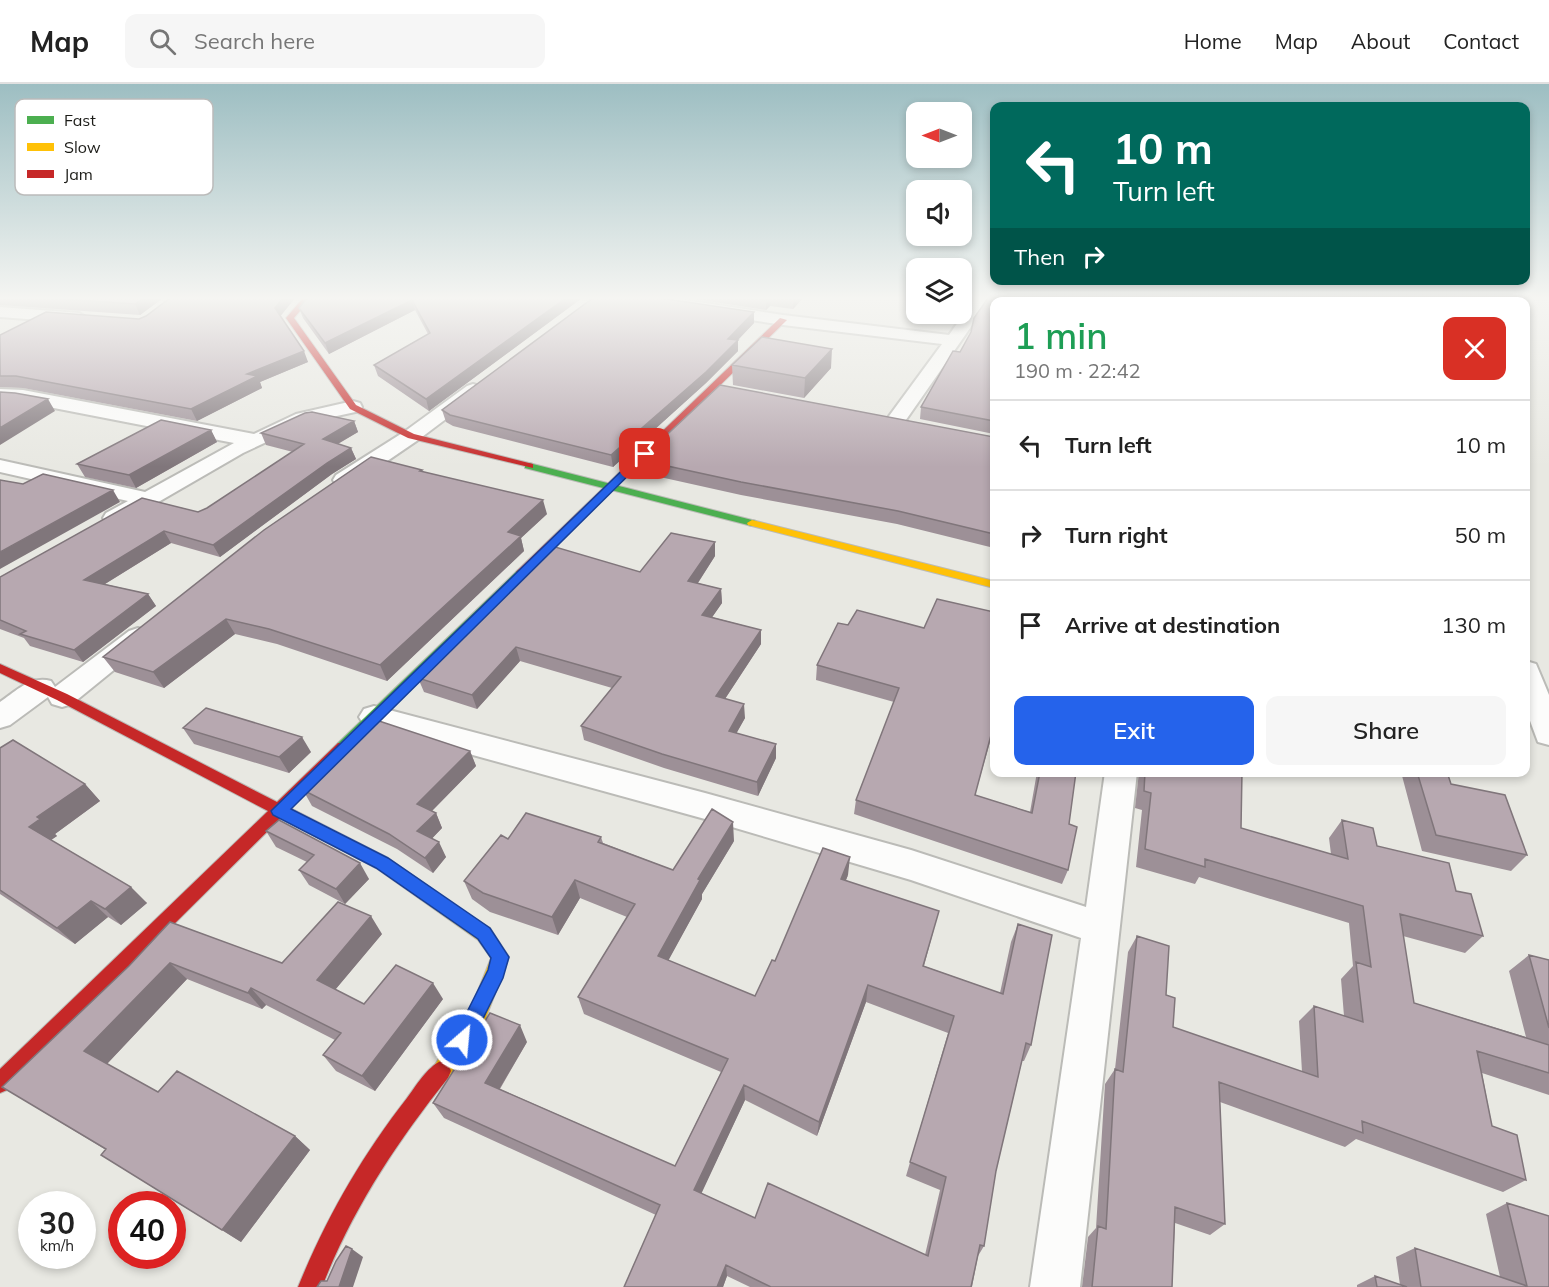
<!DOCTYPE html>
<html lang="en">
<head>
<meta charset="utf-8">
<style>
	body { margin:0; font-family:Mulish,sans-serif; background:#f6f6f6; color:#222; height:100vh; display:flex; flex-direction:column; font-size:22px; white-space:nowrap }
	* { box-sizing:border-box; margin:0 }
	p { font-size:20px; color:#767676 }
	.icon { flex:none; width:33px; height:33px; fill:none; stroke:currentColor; stroke-width:2; stroke-linecap:round; stroke-linejoin:round }
	.map { position:relative; flex:1; overflow:hidden }
	.side { position:absolute; left:990px; top:213px; width:540px; height:480px; display:flex; flex-direction:column; background:#fff; border-radius:12px; box-shadow:0 3px 9px #0003 }
	.side>* { flex:none }
	.banner { position:absolute; left:990px; top:18px; width:540px; height:183px; border-radius:12px; box-shadow:0 3px 9px #0003; background:#00695c; color:#fff; overflow:hidden }
	.needle { width:39px; rotate:270deg }
	.buttons { position:absolute; left:906px; top:18px; display:grid; gap:12px }
	.buttons a { display:grid; place-items:center; width:66px; height:66px; border-radius:12px; background:#fff; box-shadow:0 3px 9px #0003; font-size:30px }
	.speed { position:absolute; left:18px; top:1107px; display:flex; gap:12px; font-size:30px; font-weight:700; text-align:center }
	.speed>* { display:grid; place-content:center; width:78px; height:78px; border-radius:50%; background:#fff; box-shadow:0 3px 9px #0003; line-height:1 }
	.speed small { font-size:15px; font-weight:400 }
	.speed .limit { border:9px solid #d22; background:#fff; color:#111 }
	.pin { position:absolute; display:grid; place-items:center; width:51px; height:51px; color:#fff; margin:-26px; border-radius:12px; box-shadow:0 3px 9px #0006 }
	.me { position:absolute; width:66px; margin:-33px; rotate:27deg; stroke-linejoin:round; filter:drop-shadow(0 0 4px #0008) }
	.turn { display:flex; align-items:center; gap:21px; height:126px; padding:0 24px; font-size:27px }
	.turn .icon { width:78px; height:78px; stroke-width:2.5 }
	.turn b { display:block; font-size:42px; line-height:51px }
	.then { display:flex; align-items:center; height:57px; padding:0 24px; background:#0003; gap:12px; font-size:22px }
	.round { display:grid; place-items:center; flex:none; width:63px; height:63px; border-radius:12px; background:#f6f6f6 }
	.summary { display:flex; align-items:center; justify-content:space-between; height:102px; padding:0 24px }
	h1 { font-size:36px; font-weight:600; line-height:45px; color:#1e9e55 }
	.cta { display:flex; gap:12px; margin-top:auto; padding:12px 24px }
	.cta a { flex:1; height:69px; border-radius:12px; background:#2563eb; color:#fff; font-size:24px; font-weight:600; line-height:69px; text-align:center }
	.cta a+a { background:#f6f6f6; color:#222 }
	ul { padding:0; list-style:none }
	li { display:flex; align-items:center; gap:18px; height:90px; padding:0 24px; border-top:2px solid #e0e0e0 }
	li div { flex:1 }
	li b { display:block; font-size:22px }
	li em { font-style:normal }
	header { display:flex; align-items:center; gap:36px; box-sizing:border-box; height:84px; padding:0 30px; background:#fff; border-bottom:2px solid #e0e0e0 }
	header strong { font-size:28px }
	nav { display:flex; gap:33px; margin-inline-start:auto; font-size:21px }
	.search { width:420px; height:54px; background:#f6f6f6; display:flex; align-items:center; gap:15px; box-sizing:border-box; padding:0 21px; border-radius:12px; color:#767676; font-size:22px }
	.map>svg:first-child { display:block }
</style>
</head>
<body>
<header>
<strong>Map</strong>
<div class="search"><svg class="icon" aria-label="search" viewBox="0 0 24 24"><circle cx="10" cy="10" r="6"/><path d="M15 15l6 6"/></svg>Search here</div>
<nav><a>Home</a><a>Map</a><a>About</a><a>Contact</a></nav>
</header>
<div class="map">
<svg width="1549" height="1203" viewBox="0 0 1549 1203">
	<rect width="100%" height="100%" fill="#e8e8e2"/>
	<g fill="none" stroke-linecap="round" stroke-linejoin="round">
		<g stroke="#bbbbb7" stroke-width="4">
			<path id="street" d="M633,214H672L783,231L949,251L975,214H991L901,343H887L884,339L942,260L783,241L641,219Z
				M1388,214H1404L1405,218H1389Z
				M0,223L79,229L87,234L79,239L0,233Z
				M473,300L479,302L482,306L479,310L418,356L352,401L344,402L336,401L333,396L336,391L404,348L467,302Z
				M0,305L23,306L254,350L296,330L353,317L360,319L362,323L360,327L309,338L243,369L122,439L114,441L106,439L103,434L106,429L128,417L0,388V376L145,408L234,359L23,318L0,317Z
				M138,544L147,547L151,553L147,559L72,620L62,623L52,620L48,613L10,641L0,644V618C16,607 31,591 51,597L55,603L129,547Z
				M1526,577L1536,580L1549,611V661L1538,658L1526,626Z
				M374,622L705,709L911,766L1086,823L1105,688H1137L1080,1203H1030L1081,854L911,796L705,735L364,641L359,633L364,625Z"/>
		</g>
		<g stroke="#bbbbb7" stroke-width="2">
			<path id="fast" d="M529,379L756,437L757,439L752,442L525,384V380Z
				M522,485L528,488L526,490L348,667H338L336,663L338,659L518,486Z"/>
		</g>
		<g stroke="#bbbbb7" stroke-width="2">
			<path id="slow" d="M752,436L994,497V504L748,441L747,439Z
				M426,803L490,844L509,873L485,936L448,994L441,997L434,994L431,987L471,924L491,874L478,856L420,815L418,810L420,805Z"/>
		</g>
		<g stroke="#bbbbb7" stroke-width="2">
			<path id="jam" d="M303,214H311L294,234L356,321L414,350L533,380V384L408,354L350,325L286,234Z
				M780,234L787,236L526,490H518L516,488L518,486Z
				M0,580L67,610L277,718L338,659H348L350,663L348,667L290,724L388,774L432,805L434,810L432,815L426,817L420,815L376,784L281,734L7,1006L0,1009V985L268,727L57,616L0,589Z
				M441,977L448,980L451,987L448,994C396,1059 352,1126 322,1203H298C326,1134 361,1073 407,1014C416,1002 427,983 441,977Z"/>
		</g>
		<use href="#street" fill="#fcfcfb" fill-rule="evenodd"/>
		<use href="#fast" fill="#4caf50" fill-rule="evenodd"/>
		<use href="#slow" fill="#ffc107" fill-rule="evenodd"/>
		<use href="#jam" fill="#c62828" fill-rule="evenodd"/>
	</g>
	<path fill="#9d9097" fill-rule="evenodd" d="M0,214H163L140,231L0,221Z
		M170,214H295L280,232L308,278L260,298L262,304L197,337L23,304L0,303V251L139,235L146,232Z
		M307,214H582L429,327L378,292L374,281L428,250L415,226L329,270L303,234L299,224Z
		M688,214H803L793,225L770,222L766,226Z
		M994,218V351V350L920,335L921,323L960,268Z
		M754,228V239L738,256V267L706,299L613,383L453,342L446,338L442,326Z
		M732,281L831,284L804,314L733,301Z
		M354,337L358,348L338,360L351,364L356,375L332,390L220,473L171,459L105,500L148,510L156,522L83,578L30,562L24,554L0,545V493L198,428L207,424L293,368L266,361L261,349Z
		M211,346L217,358L136,404L85,393L77,380Z
		M994,353V464L897,440L741,411L642,389L640,376Z
		M423,388L547,430L521,454L524,467L387,597L277,560L235,550L164,604L115,588L103,573Z
		M715,472L698,499L721,505L722,519L712,533L761,546V560L725,615L745,634L736,649L776,660V674L758,712L664,684L584,656L581,642L612,604L520,577L477,625L424,608L418,594L640,488Z
		M994,528V644L975,711L1030,728L1037,688H1076L1069,740L1068,786L1062,800L854,730L856,716L894,618L816,596L817,581L848,541L924,544Z
		M183,644L311,668L289,689L194,660Z
		M0,664L85,700L100,717L55,750L57,752L51,756L147,819L121,841L108,833L75,860L0,810Z
		M470,667L476,682L432,727L436,729L442,744L432,754L446,773L433,789L397,765L312,722L303,706Z
		M1139,688H1242L1241,744L1331,770L1329,754L1342,736L1377,762L1456,807L1483,852L1465,869L1403,852L1414,919L1526,953L1509,887L1529,871L1549,876V1011L1482,989L1492,1042L1526,1096L1503,1108L1356,1055L1345,1063L1220,1018L1225,1140L1210,1151L1175,1139L1172,1203H1082L1088,1153L1096,1144L1105,1000L1115,985L1128,868L1137,852L1166,911L1173,943L1302,988L1299,937L1314,922L1344,932L1341,895L1353,882L1349,839L1199,793L1195,800L1136,783L1142,726L1135,724Z
		M1401,688H1447L1451,700L1527,771L1511,787L1422,767Z
		M266,747L369,795L345,820L309,801L299,786L307,778L276,763Z
		M601,753L603,759L673,786L734,757L702,810V815L668,876L755,912L775,877L848,791L846,796L934,845L924,882L1000,909L1011,858L1018,840L1031,961L1024,977H1022L996,1087L984,1162L978,1172L972,1203H750L727,1192L723,1203H624L656,1131L444,1034L433,1019L527,958L500,1005L675,1082L721,988L584,930L578,913L627,833L580,814L558,851L490,828L472,815L464,797L508,755ZM866,918L948,949L906,1092L940,1106L925,1171L755,1134L701,1109L745,1016L817,1052Z
		M170,838L282,879L382,850L335,906L364,920L443,915L375,1007L336,987L323,971L335,956L266,921L262,925L187,895L107,980L158,1008L295,1052L310,1066L241,1158L101,1071L106,1066L2,1003L129,882Z
		M1507,1119L1549,1203H1357V1201L1375,1192L1400,1201L1396,1173L1415,1164L1500,1193L1486,1130Z"/>
	<path fill="#80767b" d="M144,214H163L140,231L135,220Z
		M283,214H295L279,234L275,224Z
		M566,214H582L429,327L426,315Z
		M768,214H770V222L766,226V216Z
		M794,214H803L793,225V215Z
		M412,216L415,226L329,270L325,259Z
		M754,228V239L733,261L738,256V267L706,299L613,383L611,371Z
		M832,265L831,284L804,314L805,294Z
		M304,267L308,278L260,298L262,304L197,337L191,325L247,290Z
		M48,315L55,327L0,361V344Z
		M354,337L358,348L327,366L323,355Z
		M211,346L217,358L136,404L129,391Z
		M351,364L356,375L332,390L220,473L213,461L327,379Z
		M113,406L120,418L0,485V468Z
		M543,416L547,430L521,454L524,467L387,597L380,581L508,448Z
		M164,447L171,459L92,508L84,496Z
		M715,458V472L690,511L688,497Z
		M721,505L722,519L704,545L702,531Z
		M148,510L156,522L83,578L74,566Z
		M226,535L235,550L164,604L153,588Z
		M761,546V560L717,627L716,612Z
		M516,563L520,577L477,625L472,611Z
		M744,620L745,634L730,661L729,647Z
		M302,653L311,668L289,689L279,673Z
		M776,660V674L758,712L757,698Z
		M470,667L476,682L424,735L417,720Z
		M85,700L100,717L55,750L57,752L45,760L29,743L37,733Z
		M436,729L442,744L425,762L417,747Z
		M733,738L734,757L702,810V815L661,890L658,872L698,795Z
		M439,758L446,773L433,789L425,774Z
		M850,773L848,791L839,813L841,795Z
		M360,779L369,795L345,820L336,805Z
		M575,796L580,814L558,851L552,833Z
		M131,803L147,819L121,841L105,825Z
		M91,817L108,833L75,860L57,844Z
		M371,832L382,850L329,913L317,896Z
		M170,879L187,895L105,982L84,967Z
		M433,899L443,915L375,1007L362,992Z
		M868,901L866,918L817,1052L819,1038Z
		M251,904L266,921L262,925L248,909Z
		M520,941L527,958L494,1014L485,999Z
		M744,1001L745,1016L697,1119L694,1106Z
		M295,1052L310,1066L241,1158L222,1146Z
		M352,1165L363,1173L353,1203H339Z
		M726,1181L727,1192L723,1203H717Z"/>
	<path fill="#b7a8b0" stroke="#80767b" stroke-width="1.5" fill-rule="evenodd" d="M45,214H144L135,220Z
		M170,214H283L275,224L304,267L247,290L257,292L191,325L16,292H0V251L46,228L139,235L146,232Z
		M307,214H566L426,315L374,281L430,249L412,216L325,259L299,224Z
		M593,214H660L754,228L728,255L738,256L706,288L611,371L450,331L442,326Z
		M754,214H768L766,216Z
		M988,214H1082L1108,218H994V337L921,323L953,267L960,268L971,248L974,234Z
		M762,253L832,265L805,294L732,281Z
		M720,301L994,353V450L898,427L741,398L640,376Z
		M0,308L15,309L48,315L0,344Z
		M312,328L354,337L323,355L351,364L327,379L213,461L164,447L84,496L148,510L74,566L20,550L26,547L0,536V493L142,414L198,428L207,424L304,360L261,349L305,329Z
		M161,336L211,346L129,391L77,380Z
		M371,373L422,386L420,387L543,416L508,448L521,452L380,581L269,545L226,535L153,588L103,573L264,446Z
		M43,390L113,406L0,468V396L23,400Z
		M671,449L715,458L688,497L721,505L702,531L761,546L716,612L744,620L729,647L776,660L757,698L662,670L581,642L621,593L516,563L472,611L418,594L552,462L640,488Z
		M937,515L994,528V640L975,711L1032,729L1040,688H1076L1069,740L1077,743L1068,786L856,716L899,604L817,581L838,539L848,541L857,526L924,544Z
		M206,624L302,653L279,673L183,644Z
		M376,636L470,667L417,720L436,729L417,747L439,758L425,774L389,750L303,706Z
		M13,656L85,700L37,733L40,735L29,743L131,803L105,825L91,817L57,844L0,806V664Z
		M1145,688H1242L1241,744L1348,775L1342,736L1373,744L1377,762L1449,779L1456,807L1471,810L1483,852L1400,830L1414,919L1549,961V989L1477,967L1492,1042L1517,1051L1526,1096L1362,1037L1363,1049L1219,998L1225,1140L1175,1123L1172,1203H1092L1098,1142L1106,1145L1115,985L1123,988L1137,852L1169,862L1166,911L1175,914L1173,943L1318,993L1314,922L1363,938L1356,878L1371,883L1363,822L1205,775V783L1145,765L1151,709L1144,707Z
		M1417,688H1447L1451,700L1505,711L1527,771L1436,751Z
		M712,725L733,738L698,795L700,796L658,872L755,912L772,876L775,877L823,764L850,773L841,795L939,827L923,882L1003,910L1018,840L1052,851L1031,961L1026,959L996,1087L984,1162L980,1161L971,1203H771L726,1181L717,1203H624L660,1121L433,1019L490,929L520,941L485,999L675,1082L728,975L578,913L635,820L575,796L552,833L483,809L464,797L501,751L508,755L526,729L601,753L598,758L673,786ZM868,901L954,932L910,1078L946,1093L928,1172L768,1099L755,1134L694,1106L744,1001L819,1038Z
		M279,736L360,779L336,805L299,786L314,771L266,747Z
		M338,818L371,832L317,896L364,920L396,881L433,899L362,992L323,971L341,949L251,904L248,909L170,879L84,967L158,1008L177,987L295,1052L222,1146L101,1071L106,1065L2,1003L129,882L170,838L282,879Z
		M1529,871L1549,876V944Z
		M1507,1119L1549,1132V1203H1421L1415,1164L1527,1202Z
		M346,1162L352,1165L339,1203H317L321,1197H327L336,1177Z
		M1375,1192L1407,1203H1377Z"/>
	<linearGradient id="sky" x2="0" y2="1"><stop stop-color="#9dbec2"/><stop offset="0.56" stop-color="#f5f5f2"/><stop offset="1" stop-color="#f5f5f2" stop-opacity="0"/></linearGradient>
	<rect width="1549" height="383" fill="url(#sky)"/>
	<path fill="#2563eb" stroke="#184099" stroke-width="1.5" d="M641,368L650,370L291,725L388,774L490,844L509,873L503,894L469,963L462,966L455,963L453,956L488,886L491,874L478,855L376,784L273,731L271,727Z"/>
	<rect x="15" y="15" width="198" height="96" rx="9" fill="#fff" stroke="#bbbbba" stroke-width="1.5"/>
	<rect x="27" y="32" width="27" height="8" fill="#4caf50"/>
	<rect x="27" y="59" width="27" height="8" fill="#ffc107"/>
	<rect x="27" y="86" width="27" height="8" fill="#c62828"/>
	<g font-size="16" fill="#1c1c18">
		<text x="64" y="42">Fast</text>
		<text x="64" y="69">Slow</text>
		<text x="64" y="96">Jam</text>
	</g>
</svg>
<div class="buttons">
<a><svg class="needle" viewBox="-14 -14 28 28"><path d="M0-13l5 13h-10z" fill="#e53935"/><path d="M0 13l5-13h-10z" fill="#767676"/></svg></a>
<a><svg class="icon" aria-label="sound" viewBox="0 0 24 24"><path d="M4 9h4l5-4v14l-5-4H4zM17 9q2 3 0 6"/></svg></a>
<a><svg class="icon" aria-label="layers" viewBox="0 0 24 24"><path d="M12 4l9 5-9 5-9-5zM3 14l9 5 9-5"/></svg></a>
</div>
<div class="speed"><div>30<small>km/h</small></div><div class="limit">40</div></div>
<div class="pin" style="left:645px;top:370px;background:#d93025"><svg class="icon" aria-label="arrive" viewBox="0 0 24 24"><path d="M6 21V4h12l-3 4 3 4H6"/></svg></div>
<svg class="me" style="left:462px;top:956px" viewBox="-20 -20 40 40"><circle r="17" fill="#2563eb" stroke="#fff" stroke-width="3"/><path d="M0-11L8 9 0 5-8 9z" fill="#fff"/></svg>
<div class="banner">
<div class="turn"><svg class="icon" aria-label="left" viewBox="0 0 24 24"><path d="M17 20v-9H6M10 6l-5 5 5 5"/></svg><div><b>10 m</b>Turn left</div></div>
<div class="then">Then<svg class="icon" aria-label="right" viewBox="0 0 24 24"><path d="M7 20v-9h11M14 6l5 5-5 5"/></svg></div>
</div>
<section class="side">
<div class="summary"><div><h1>1 min</h1><p>190 m · 22:42</p></div><a class="round" style="background:#d93025;color:#fff"><svg class="icon" aria-label="close" viewBox="0 0 24 24"><path d="M6 6l12 12M18 6L6 18"/></svg></a></div>
<ul>
<li><svg class="icon" aria-label="left" viewBox="0 0 24 24"><path d="M17 20v-9H6M10 6l-5 5 5 5"/></svg><div><b>Turn left</b></div><em>10 m</em></li>
<li><svg class="icon" aria-label="right" viewBox="0 0 24 24"><path d="M7 20v-9h11M14 6l5 5-5 5"/></svg><div><b>Turn right</b></div><em>50 m</em></li>
<li><svg class="icon" aria-label="arrive" viewBox="0 0 24 24"><path d="M6 21V4h12l-3 4 3 4H6"/></svg><div><b>Arrive at destination</b></div><em>130 m</em></li>
</ul>
<div class="cta"><a>Exit</a><a>Share</a></div>
</section>
</div>
</body>
</html>
